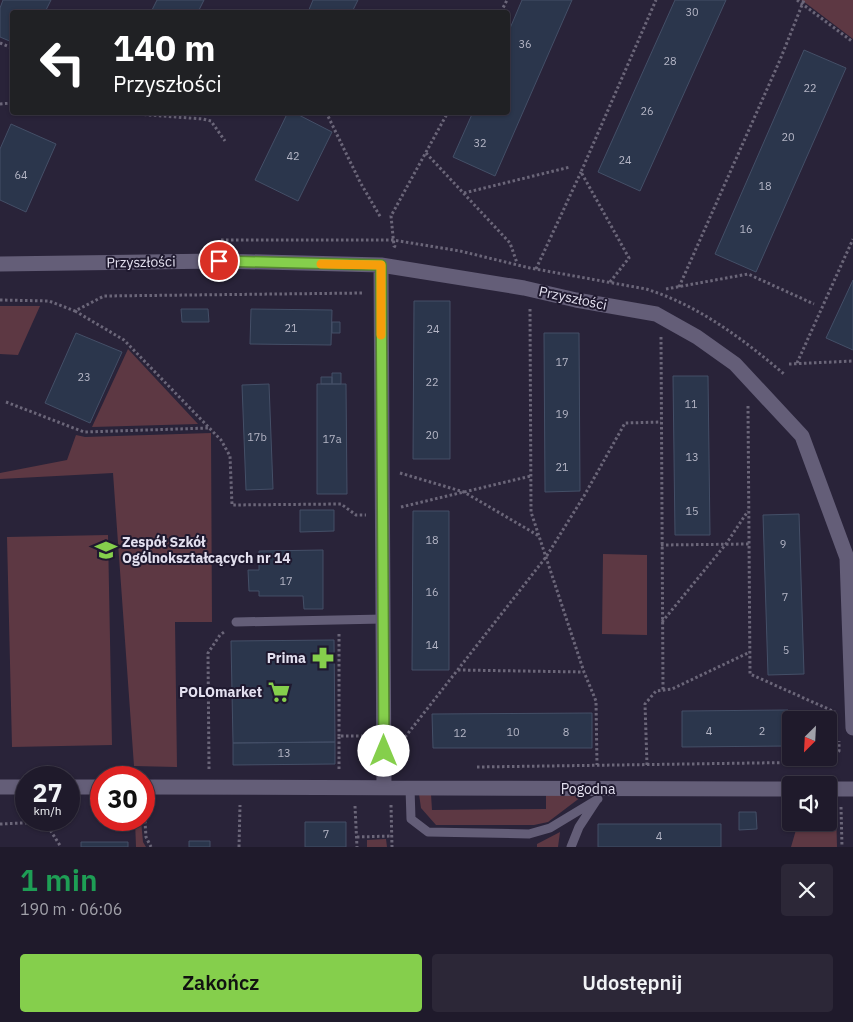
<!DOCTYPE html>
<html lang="pl">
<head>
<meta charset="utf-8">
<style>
	body { margin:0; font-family:"IBM Plex Sans",sans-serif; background:#2c2737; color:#f1f3f6; height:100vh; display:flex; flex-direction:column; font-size:19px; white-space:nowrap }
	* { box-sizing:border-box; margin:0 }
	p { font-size:16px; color:#a1a1a9 }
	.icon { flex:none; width:28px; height:28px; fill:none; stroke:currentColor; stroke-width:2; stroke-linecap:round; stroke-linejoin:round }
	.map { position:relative; height:847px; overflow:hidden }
	.sheet { display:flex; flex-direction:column; background:#1f1a2b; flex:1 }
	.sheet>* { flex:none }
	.hud { position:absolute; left:10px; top:10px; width:500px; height:105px; border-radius:5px; box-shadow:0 1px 4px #0004,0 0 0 1px #3c3847; background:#202124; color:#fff; overflow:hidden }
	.needle { width:32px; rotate:204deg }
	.controls { position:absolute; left:782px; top:711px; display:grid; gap:10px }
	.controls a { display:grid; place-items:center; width:55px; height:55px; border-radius:5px; background:#1f1a2b; box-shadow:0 1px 4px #0004,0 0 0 1px #3c3847; font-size:25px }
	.speed { position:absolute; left:15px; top:766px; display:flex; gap:10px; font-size:25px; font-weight:700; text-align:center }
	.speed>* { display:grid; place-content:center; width:65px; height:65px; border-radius:50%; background:#1f1a2b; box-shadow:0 1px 4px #0004,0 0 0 1px #3c3847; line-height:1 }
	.speed small { font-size:12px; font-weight:400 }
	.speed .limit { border:8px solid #d22; background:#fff; color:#111 }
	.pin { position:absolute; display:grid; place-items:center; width:42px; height:42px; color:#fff; margin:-21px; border:2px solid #fff; border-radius:50%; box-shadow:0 1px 5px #0007 }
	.me { position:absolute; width:55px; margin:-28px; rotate:0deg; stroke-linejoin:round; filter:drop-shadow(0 0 4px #0008) }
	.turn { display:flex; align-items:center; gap:18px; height:105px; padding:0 20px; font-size:22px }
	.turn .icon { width:65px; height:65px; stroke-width:2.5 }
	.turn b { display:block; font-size:35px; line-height:42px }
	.round { display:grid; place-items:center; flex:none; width:52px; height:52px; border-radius:5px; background:#2c2737 }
	.headline { display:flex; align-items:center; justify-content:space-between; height:85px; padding:0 20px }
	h1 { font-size:30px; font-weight:600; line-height:38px; color:#1e9e55 }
	.button { display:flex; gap:10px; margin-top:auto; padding:10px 20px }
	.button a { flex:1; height:58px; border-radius:5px; background:#85cf4c; color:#111; font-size:20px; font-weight:600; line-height:58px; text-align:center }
	.button a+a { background:#2c2737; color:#f1f3f6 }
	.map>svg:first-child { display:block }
</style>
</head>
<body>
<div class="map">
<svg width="853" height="847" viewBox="0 0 853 847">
	<rect width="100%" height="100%" fill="#292339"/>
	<path fill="#5d3843" d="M801,0H853V39L807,4Z
		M0,306H40L18,355L0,354Z
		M128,349L198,424L92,427Z
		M211,433L212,622H175L177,767L134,766L113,473L0,479V473L67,460L76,435L85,437Z
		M108,535L112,745L12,747L7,537Z
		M603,554L647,555V635L602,634Z
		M419,794H431L432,810L546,809V794H578L581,797L548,822L534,825H436L421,808Z
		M829,802L836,807L837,847H791L798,823L829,822Z
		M135,820H141L143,842L146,847H136Z
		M560,832L558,847H537V844Z
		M386,839L387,847H367V840Z"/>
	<path fill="#2b364c" stroke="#444f67" d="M3,0H51L45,12H12V42L0,37V8Z
		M157,0H204L198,12H151Z
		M313,0H358L352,12H308Z
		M522,0H572L495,176L453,157L473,112H508V33Z
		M675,0H726L640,191L598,172Z
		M804,50L846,68L756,272L715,254Z
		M288,112H293L332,132L298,201L255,180Z
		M11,124L56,144L26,212L0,200V149Z
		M853,280V350L826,338Z
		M414,301H450V459H413Z
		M181,309H208L209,322H182Z
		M251,309L332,310L331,345L250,344Z
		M332,322H340V333H332Z
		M76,333L122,352L90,423L45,403Z
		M544,333H579L580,491L545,492Z
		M332,373H341V384H332Z
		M673,376H708L710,535H675Z
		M321,377H332V384H321Z
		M269,384L273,489L246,490L242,385Z
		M317,384H346L347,494H317Z
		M300,510H334V531L300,532Z
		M413,511H449V670H412Z
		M799,514L804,674L768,675L763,515Z
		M323,550V609H304L303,596H259V591H249L248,570H259V551Z
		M334,640L335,742L233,743L231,641Z
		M788,710L789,746L682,747V711Z
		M592,713V748H433L432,714Z
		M335,742V764L233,765V743Z
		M739,812H756L757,829L739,830Z
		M305,822H346V847H305Z
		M598,824H721V847H598Z
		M189,841H210V847H189Z
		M81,842H128V847H81Z"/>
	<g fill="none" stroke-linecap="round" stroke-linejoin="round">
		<path stroke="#6b6679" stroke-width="3" stroke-dasharray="2.5 2.5" stroke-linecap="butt" d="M797,0L853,42
			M501,12L507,0
			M0,43L12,48
			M0,104L12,103
			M109,112L203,119L211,121L225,141
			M326,112L360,182L381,218
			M426,153L510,243L517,263
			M464,193L570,167
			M221,240H393L460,251L530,268L646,289C698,305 743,339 784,374
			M396,247L394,246L391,216L448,112
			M536,269L581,172
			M610,282L629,258L581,172L656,0
			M679,287L780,60L804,0
			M666,289L748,274L814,304
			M0,300L49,301L75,311L104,296L364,293
			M530,309L531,512L584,672L596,701L597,765
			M75,311L124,340L221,440L230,456L232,505L341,504L356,515H366
			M661,337L663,690
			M797,363L853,239
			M789,364L853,361
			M6,402L84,432L209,428
			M748,406L750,674L835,712
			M400,473L464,492L539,536
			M401,507L531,476
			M661,545L749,544
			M662,622L726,544L748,511
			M339,634V736
			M458,670L584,672
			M824,720L833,711
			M402,741L546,557L584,496L625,423L661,422
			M647,765L645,704L656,691L672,689L750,652
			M477,767L825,762L839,751V741
			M209,769L208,653L220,635L224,632
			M339,769V736H365
			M391,805L392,847
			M144,806L146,837L151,847
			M355,806L357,847
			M841,807L842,847
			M0,824L45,822L61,847
			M357,837L392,836
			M239,847L240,805"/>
		<path stroke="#645e78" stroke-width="9" d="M236,622L383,619
			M410,788L411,819L428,832L529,834L550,828L598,799
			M571,847L579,827L596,801"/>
		<path stroke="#645e78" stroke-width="15" d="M0,264L219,261L381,265L524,288L576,300L656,314L697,337L735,364L802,436L847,558L853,728
			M381,265L384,788
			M0,787H26
			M69,787H101
			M144,787L791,789
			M829,789H853"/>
	</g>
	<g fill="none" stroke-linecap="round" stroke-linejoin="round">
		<g stroke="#568731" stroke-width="12">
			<path id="route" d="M219,261L381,265L384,751"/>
		</g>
		<use href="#route" stroke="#85cf4c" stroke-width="9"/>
		<path stroke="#f59e0b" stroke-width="9" d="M321,264L381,265V335"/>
	</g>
	<defs>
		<g id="school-bare" transform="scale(1.725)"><path d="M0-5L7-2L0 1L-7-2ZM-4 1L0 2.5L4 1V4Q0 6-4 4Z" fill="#85cf4c" stroke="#1f192f" stroke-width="2.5" paint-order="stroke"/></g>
		<g id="pharmacy-bare" transform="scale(1.725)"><path d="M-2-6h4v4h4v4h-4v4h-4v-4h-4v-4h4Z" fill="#85cf4c" stroke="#1f192f" stroke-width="2.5" paint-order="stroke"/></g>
		<g id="supermarket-bare" transform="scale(1.725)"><path d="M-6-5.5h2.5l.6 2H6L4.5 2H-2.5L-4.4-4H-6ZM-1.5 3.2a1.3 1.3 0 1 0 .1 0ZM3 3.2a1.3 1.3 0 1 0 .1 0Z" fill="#85cf4c" stroke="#1f192f" stroke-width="2.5" paint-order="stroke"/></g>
	</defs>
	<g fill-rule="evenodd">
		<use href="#school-bare" x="106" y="550"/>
		<use href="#pharmacy-bare" x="323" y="658"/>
		<use href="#supermarket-bare" x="279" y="692"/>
	</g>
	<g text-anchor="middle" stroke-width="4" stroke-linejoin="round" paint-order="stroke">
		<g font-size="11" fill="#b5b6c6">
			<text x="692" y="16">30</text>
			<text x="525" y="48">36</text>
			<text x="670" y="65">28</text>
			<text x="810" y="92">22</text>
			<text x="647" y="115">26</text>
			<text x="788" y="141">20</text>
			<text x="480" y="147">32</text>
			<text x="293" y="160">42</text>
			<text x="625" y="164">24</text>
			<text x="21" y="179">64</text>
			<text x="765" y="190">18</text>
			<text x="746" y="233">16</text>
			<text x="291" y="332">21</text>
			<text x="433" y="333">24</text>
			<text x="562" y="366">17</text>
			<text x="84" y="381">23</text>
			<text x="432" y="386">22</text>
			<text x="691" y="408">11</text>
			<text x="562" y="418">19</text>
			<text x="432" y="439">20</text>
			<text x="257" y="441">17b</text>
			<text x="332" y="443">17a</text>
			<text x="692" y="461">13</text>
			<text x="562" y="471">21</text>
			<text x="692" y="515">15</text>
			<text x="432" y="544">18</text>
			<text x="783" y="548">9</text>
			<text x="286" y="585">17</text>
			<text x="432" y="596">16</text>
			<text x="785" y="601">7</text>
			<text x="432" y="649">14</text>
			<text x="786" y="654">5</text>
			<text x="709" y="735">4</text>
			<text x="762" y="735">2</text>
			<text x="513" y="736">10</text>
			<text x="566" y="736">8</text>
			<text x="460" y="737">12</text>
			<text x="284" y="757">13</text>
			<text x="326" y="838">7</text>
			<text x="659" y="840">4</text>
		</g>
		<g font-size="14" fill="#e3e0ef" stroke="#1f192f">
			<text transform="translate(141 262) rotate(-1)" y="5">Przyszłości</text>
			<text transform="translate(573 298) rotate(12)" y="5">Przyszłości</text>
			<text x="588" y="794">Pogodna</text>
		</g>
		<g font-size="14" font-weight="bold" fill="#e3e0ef" stroke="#1f192f" text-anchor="end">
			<text x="122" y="547" text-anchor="start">Zespół Szkół<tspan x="122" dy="16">Ogólnokształcących nr 14</tspan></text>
			<text x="306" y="663">Prima</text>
			<text x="262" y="697">POLOmarket</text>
		</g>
	</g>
</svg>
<div class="controls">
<a><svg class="needle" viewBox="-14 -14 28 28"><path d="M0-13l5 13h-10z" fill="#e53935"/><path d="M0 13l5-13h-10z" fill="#a1a1a9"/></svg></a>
<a><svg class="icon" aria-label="sound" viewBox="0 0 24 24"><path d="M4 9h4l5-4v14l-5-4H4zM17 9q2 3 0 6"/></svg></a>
</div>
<div class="speed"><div>27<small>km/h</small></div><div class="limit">30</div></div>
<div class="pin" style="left:219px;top:261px;background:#d93025"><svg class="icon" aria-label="arrive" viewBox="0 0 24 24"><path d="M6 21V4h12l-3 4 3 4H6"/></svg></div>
<svg class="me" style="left:384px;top:751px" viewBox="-20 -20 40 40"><circle r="19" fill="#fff"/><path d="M0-13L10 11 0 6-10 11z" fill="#85cf4c"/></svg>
<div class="hud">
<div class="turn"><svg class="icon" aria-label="left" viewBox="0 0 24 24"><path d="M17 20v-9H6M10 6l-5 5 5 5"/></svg><div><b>140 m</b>Przyszłości</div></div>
</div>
</div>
<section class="sheet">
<div class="headline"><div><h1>1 min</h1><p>190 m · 06:06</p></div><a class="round"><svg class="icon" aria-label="close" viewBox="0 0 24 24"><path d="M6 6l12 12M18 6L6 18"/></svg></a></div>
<div class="button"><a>Zakończ</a><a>Udostępnij</a></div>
</section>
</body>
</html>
